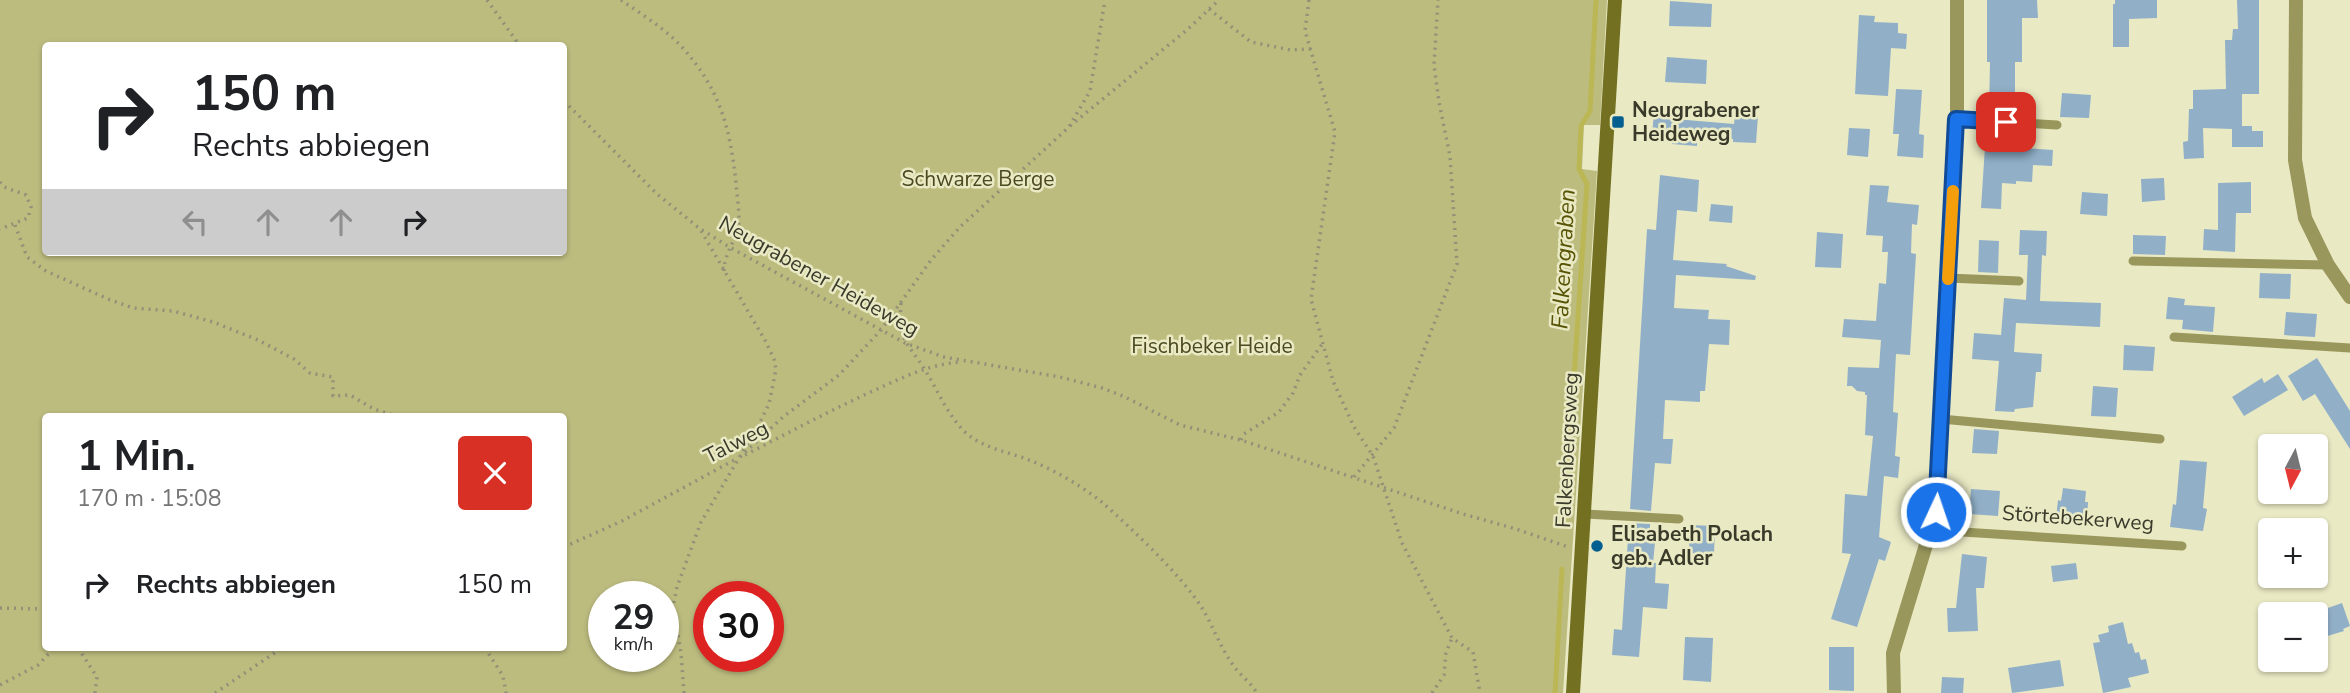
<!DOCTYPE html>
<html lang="de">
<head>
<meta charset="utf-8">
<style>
	body { margin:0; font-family:"Nunito Sans",sans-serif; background:#f2f2f2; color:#202124; height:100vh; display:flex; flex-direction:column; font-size:26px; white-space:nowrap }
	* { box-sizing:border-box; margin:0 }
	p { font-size:23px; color:#757577 }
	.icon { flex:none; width:38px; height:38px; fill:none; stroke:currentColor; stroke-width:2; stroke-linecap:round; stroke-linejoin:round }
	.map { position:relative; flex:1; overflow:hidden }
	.drawer { position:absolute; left:42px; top:413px; width:525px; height:238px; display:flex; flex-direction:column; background:#fff; border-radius:7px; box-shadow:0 2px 5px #0004 }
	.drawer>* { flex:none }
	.banner { position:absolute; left:42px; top:42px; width:525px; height:214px; border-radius:7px; box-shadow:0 2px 5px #0004; background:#fff; color:#202124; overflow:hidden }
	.needle { width:46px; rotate:187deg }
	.fabs { position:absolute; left:2258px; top:434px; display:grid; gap:14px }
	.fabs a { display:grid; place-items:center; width:70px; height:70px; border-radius:7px; background:#fff; box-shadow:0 2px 5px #0004; font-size:35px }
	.speed { position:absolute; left:588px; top:581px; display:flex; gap:14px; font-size:35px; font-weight:700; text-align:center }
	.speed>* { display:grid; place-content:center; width:91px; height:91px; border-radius:50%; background:#fff; box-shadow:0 2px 5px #0004; line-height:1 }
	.speed small { font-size:18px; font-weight:400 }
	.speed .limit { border:10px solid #d22; background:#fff; color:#111 }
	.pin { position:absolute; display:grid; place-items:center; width:60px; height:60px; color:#fff; margin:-30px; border-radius:14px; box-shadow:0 4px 10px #0006 }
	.me { position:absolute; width:77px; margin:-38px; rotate:3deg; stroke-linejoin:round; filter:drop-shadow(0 0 5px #0008) }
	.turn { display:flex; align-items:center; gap:24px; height:147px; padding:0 35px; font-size:32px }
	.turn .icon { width:91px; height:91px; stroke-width:2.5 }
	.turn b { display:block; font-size:49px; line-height:60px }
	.lanes { display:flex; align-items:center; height:66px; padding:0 35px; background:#0003; justify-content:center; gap:35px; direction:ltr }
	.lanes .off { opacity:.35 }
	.round { display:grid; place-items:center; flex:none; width:74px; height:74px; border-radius:7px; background:#f2f2f2 }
	.headline { display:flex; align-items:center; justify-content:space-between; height:119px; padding:0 35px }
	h1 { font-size:42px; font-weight:700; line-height:52px }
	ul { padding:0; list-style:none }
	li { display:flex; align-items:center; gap:21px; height:105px; padding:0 35px }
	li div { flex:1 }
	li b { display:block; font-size:26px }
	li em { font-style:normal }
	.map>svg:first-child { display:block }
</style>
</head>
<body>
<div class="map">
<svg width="2350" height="693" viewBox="0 0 2350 693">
	<rect width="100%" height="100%" fill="#e9e9c4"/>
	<path fill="#bdbc7f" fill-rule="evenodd" d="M0,0H1607L1600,125H1584L1582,169L1597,171L1563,693H0ZM46,46H564V252H46ZM564,416V648H46V416ZM604,597H663V656H604ZM709,597H768V656H709Z"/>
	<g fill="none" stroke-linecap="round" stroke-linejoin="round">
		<path stroke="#bbb755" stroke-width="5" d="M1564,524L1587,184L1579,169L1581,126L1590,111L1596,0
			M1555,693L1562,569"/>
	</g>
	<path fill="#91b0c8" d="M1987,0H2037L2038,18H2022V62H2015V112H2010V115L1989,114L1990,62H1987Z
		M2115,0H2157V18L2129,19V47H2113V4H2115Z
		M2237,0H2259V94H2242V126H2252V131H2263V147H2232V129L2203,128L2204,158L2184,159L2183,142L2188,141L2189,109H2193V90L2226,89L2225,40H2232L2233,29H2238Z
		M1670,1L1712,4L1711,27L1669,26Z
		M1859,15L1875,16L1874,22L1898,23V33L1907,34L1906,49L1891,48L1888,96L1855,94Z
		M1667,57L1707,60L1706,84L1665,82Z
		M1896,89L1922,90L1919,134L1924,135L1923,158L1897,156L1899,134H1893Z
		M2062,93L2091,95L2089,118L2060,117Z
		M1654,112L1675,113V119L1734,124L1735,115L1758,116L1756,143L1733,142V139L1697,137V146L1672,144V138L1652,136Z
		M1849,128L1870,129L1868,157L1847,155Z
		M1989,128L2009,129L2008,147L2053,150L2052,166L2033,165L2032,182L2016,181V184L2002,183L2001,209L1981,208L1986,131H1989Z
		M1660,175L1699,180L1697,212L1677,210L1673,260L1727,264L1726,266L1756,276L1755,280L1676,275L1674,308L1709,310L1708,319L1730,320L1729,345L1709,344L1705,391H1700V402L1665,400L1663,439H1673L1671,464L1655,463L1651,511L1630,509L1647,229L1656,230Z
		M2164,178L2165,200L2142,202L2141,179Z
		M2251,182V213H2236L2235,252L2203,250L2204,229L2218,230V183Z
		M1870,185L1889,186L1887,202L1919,205L1917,225L1912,224L1911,253L1916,254L1910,355L1896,354L1893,412L1898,413L1895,456L1900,457L1898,478L1884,476L1879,537L1891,542L1885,561L1879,559L1857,627L1831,619L1851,554L1842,553L1845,494L1867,496L1873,436L1865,435L1867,395H1865V392L1857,391L1852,386H1847L1848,367L1879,368L1881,340L1842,337L1844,319L1876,321L1879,283L1886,284L1888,252H1882L1883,236L1866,235Z
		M2082,192L2108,194L2107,216L2080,214Z
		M1711,204L1733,206L1732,223L1709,221Z
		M2020,230L2047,231L2046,256L2042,255L2040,301L2101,303L2100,327L2016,323L2014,352L2042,354L2041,372H2036L2033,407L2015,409L2014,412L1995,411L1999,361L1972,359L1974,333L2001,335L2004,298L2026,300L2028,255H2019Z
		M1817,232L1843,234L1841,268L1815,267Z
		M2133,235L2166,236L2165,255L2133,254Z
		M1979,240L1999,241L1998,273L1978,272Z
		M2260,273L2291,274L2290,299L2259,298Z
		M2168,297L2185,299L2184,305L2215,307L2213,332L2182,329L2183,320L2166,319Z
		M2286,312L2317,314L2315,337L2284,335Z
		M2124,345L2155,347L2153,371L2123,370Z
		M2317,358L2350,411V449L2315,394L2303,401L2288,376Z
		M2278,374L2288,390L2244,416L2232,397L2262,378L2264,383Z
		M2093,386L2118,388L2116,417L2091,416Z
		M1974,429L1999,431L1997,454L1972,453Z
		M2180,460L2207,462L2203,508L2207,509L2203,531L2170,527L2173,504L2176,505Z
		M2063,488L2086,491L2085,502H2088L2087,521L2056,518L2058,500L2061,501Z
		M1971,489L2000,491L1998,516L1969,514Z
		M1629,523L1650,524V532L1656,533L1653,563H1656L1655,583L1669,584L1667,609L1643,607L1639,657L1612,655L1614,629L1622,630Z
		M1690,525L1715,526L1714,554L1689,553Z
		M1962,554L1987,557L1984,588H1976L1978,631L1948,632L1947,608H1956Z
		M2076,563L2078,579L2053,582L2051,566Z
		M2342,603L2350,626L2343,629L2344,631L2321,638L2315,623V614H2311Z
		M2123,622L2128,644L2132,643L2135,653L2139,652L2141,660L2146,659L2149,673L2128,678L2131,687L2103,693L2093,643L2100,642L2098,635L2109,632L2108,626Z
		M1685,637L1713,638L1711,682L1683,680Z
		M1829,647H1854V691L1829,690Z
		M2060,660L2064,686L2012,693L2008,668Z
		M1942,677L1964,678L1963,693H1941Z"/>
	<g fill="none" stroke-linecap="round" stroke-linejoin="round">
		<path stroke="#919177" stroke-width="3.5" stroke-dasharray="2 5" stroke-linecap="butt" d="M487,0L520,46
			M621,0C641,14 664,28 681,46C720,89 730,127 736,183C737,195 739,208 739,220C738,239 724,252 724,271
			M1309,0L1305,31L1335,132L1311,299L1333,381L1354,427L1373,456L1402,543L1452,638L1473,652L1480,693
			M1209,9L1251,42L1291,50L1311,49
			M564,101L657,194L699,228L731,248L905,343L944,357L1060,377L1102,388L1125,397L1180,425L1241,440L1463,514L1516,529L1568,547
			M1070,126L1188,29L1219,0
			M0,182L4,187L26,195L31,207L28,218L0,229
			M15,225L27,257L46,271L108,299L133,308L173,311L213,322L258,340L294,359L310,373L333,377V396L350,395L374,409L396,416
			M901,303C898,342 907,341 925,370C938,391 948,416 966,433C986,450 1011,452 1034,462C1058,472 1083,487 1103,503C1133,530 1181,575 1202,608C1213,626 1220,647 1233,665C1240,675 1250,682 1257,693
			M1241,440L1244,434L1279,412L1293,393L1300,375L1323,343
			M745,455C788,433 831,410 875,390C904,377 930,364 961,362
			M740,457L783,417L839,375L881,330L931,260L960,227L1069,127L1090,91L1105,0
			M1354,477L1394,428L1457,264L1450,156L1439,102L1434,65L1438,0
			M564,547L622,521L738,458
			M0,608L44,609L46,611
			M78,648L97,677L95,693
			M485,648L503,676L506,693
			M0,685L38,665L54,648
			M215,693L282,648
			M684,693L681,653L673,607L677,587L701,522L758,426L769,404L776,369L774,359L766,342L700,229
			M1432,693L1444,675L1446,653L1452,638"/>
		<path stroke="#99975b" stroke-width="9" d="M1956,119L2057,125
			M2133,261L2328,265
			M1948,278L2019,281
			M2174,337L2350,348
			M1941,419L2160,439
			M1585,514L1679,519
			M1931,530L2182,546"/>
		<path stroke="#99975b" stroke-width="14" d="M2296,0L2295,160L2305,218L2328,265L2350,297
			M1894,693L1893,653L1936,512L1957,112V0"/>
		<path stroke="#737021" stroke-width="14" d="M1573,693L1615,0"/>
	</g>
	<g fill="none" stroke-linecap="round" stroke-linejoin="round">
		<g stroke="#114b97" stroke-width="18">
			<path id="route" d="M1936,512L1956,119L2006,122"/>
		</g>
		<use href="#route" stroke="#1a73e8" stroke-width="12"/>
		<path stroke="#f59e0b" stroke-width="12" d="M1948,279L1953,191"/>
	</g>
	<g fill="#045e8f" stroke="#e9e9c4" stroke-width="2.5">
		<rect x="1611" y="115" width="14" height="14" rx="3.5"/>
		<circle cx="1597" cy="546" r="7"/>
	</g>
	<g text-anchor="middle" stroke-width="5" stroke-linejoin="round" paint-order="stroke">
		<g font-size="21" font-weight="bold" fill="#3a3a2b" stroke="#e9e9c4" text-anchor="start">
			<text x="1632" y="117">Neugrabener<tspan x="1632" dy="24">Heideweg</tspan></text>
			<text x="1611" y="541">Elisabeth Polach<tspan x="1611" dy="24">geb. Adler</tspan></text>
		</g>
		<g font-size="21" fill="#4a491f" stroke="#e9e9c4">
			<text x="978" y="186">Schwarze Berge</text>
			<text x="1212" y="353">Fischbeker Heide</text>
		</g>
		<g font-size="21" fill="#3a3a2b" stroke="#e9e9c4">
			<text transform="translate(819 276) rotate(29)" y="7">Neugrabener Heideweg</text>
			<text transform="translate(736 442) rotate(-27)" y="7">Talweg</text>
			<text transform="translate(1567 450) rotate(-87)" y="7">Falkenbergsweg</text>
			<text transform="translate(2078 518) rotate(4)" y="7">Störtebekerweg</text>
		</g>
		<g font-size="23" font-style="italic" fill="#585405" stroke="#e9e9c4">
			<text transform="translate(1563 259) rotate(-87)" y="8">Falkengraben</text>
		</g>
	</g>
</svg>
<div class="fabs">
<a><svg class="needle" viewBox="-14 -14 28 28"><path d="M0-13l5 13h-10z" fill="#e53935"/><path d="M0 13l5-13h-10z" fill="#757577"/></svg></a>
<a>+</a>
<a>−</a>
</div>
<div class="speed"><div>29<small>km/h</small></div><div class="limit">30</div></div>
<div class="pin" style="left:2006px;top:122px;background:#d93025"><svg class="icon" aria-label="arrive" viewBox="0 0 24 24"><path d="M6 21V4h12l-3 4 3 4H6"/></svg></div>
<svg class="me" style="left:1936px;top:512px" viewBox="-20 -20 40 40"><circle r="17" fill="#1a73e8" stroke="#fff" stroke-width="3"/><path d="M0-11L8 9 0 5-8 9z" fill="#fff"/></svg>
<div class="banner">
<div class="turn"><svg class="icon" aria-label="right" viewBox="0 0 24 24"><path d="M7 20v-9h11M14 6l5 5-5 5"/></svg><div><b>150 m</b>Rechts abbiegen</div></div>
<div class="lanes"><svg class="icon off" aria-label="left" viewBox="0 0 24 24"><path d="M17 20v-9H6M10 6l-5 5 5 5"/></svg><svg class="icon off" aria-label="ahead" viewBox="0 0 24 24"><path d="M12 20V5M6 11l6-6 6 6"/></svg><svg class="icon off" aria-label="ahead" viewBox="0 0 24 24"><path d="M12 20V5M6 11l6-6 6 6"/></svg><svg class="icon" aria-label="right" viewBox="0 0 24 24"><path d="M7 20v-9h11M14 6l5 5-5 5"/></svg></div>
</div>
<section class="drawer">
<div class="headline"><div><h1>1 Min.</h1><p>170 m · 15:08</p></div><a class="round" style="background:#d93025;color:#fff"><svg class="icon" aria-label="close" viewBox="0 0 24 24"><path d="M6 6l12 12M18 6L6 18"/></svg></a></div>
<ul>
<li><svg class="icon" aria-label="right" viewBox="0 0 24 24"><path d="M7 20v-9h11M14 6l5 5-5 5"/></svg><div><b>Rechts abbiegen</b></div><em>150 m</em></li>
</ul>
</section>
</div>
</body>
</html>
